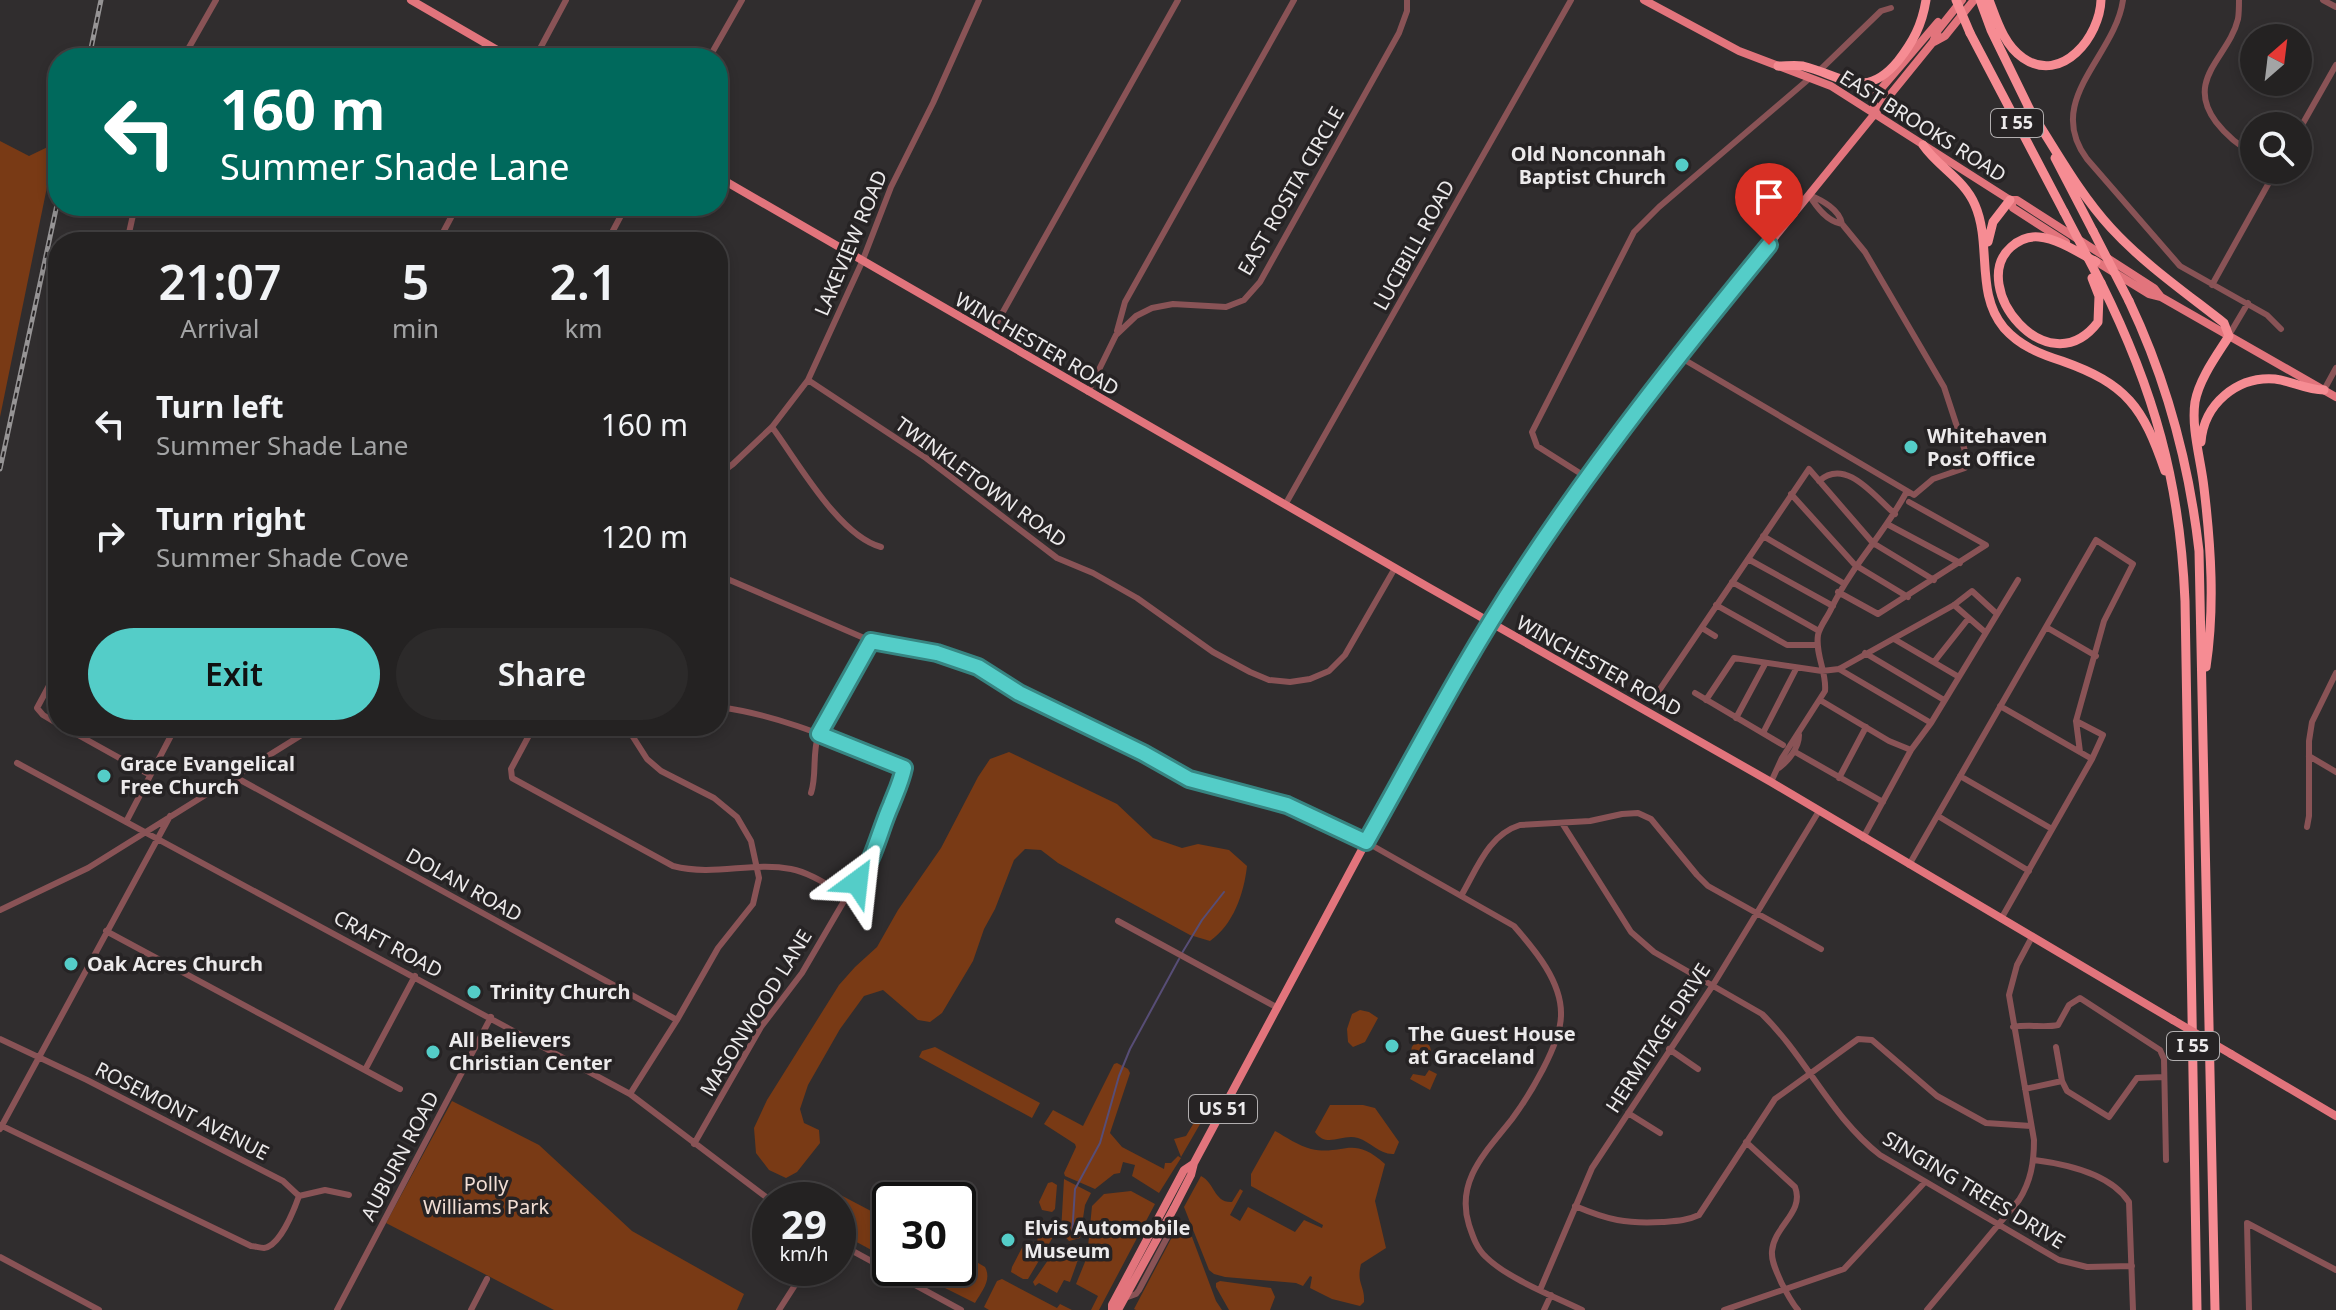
<!DOCTYPE html>
<html lang="en">
<head>
<meta charset="utf-8">
<style>
	body { margin:0; font-family:"Noto Sans",sans-serif; background:#2c2a2a; color:#f1f3f6; height:100vh; display:flex; flex-direction:column; font-size:30px; white-space:nowrap }
	* { box-sizing:border-box; margin:0 }
	p { font-size:26px; color:#a3a4a5 }
	.icon { flex:none; width:44px; height:44px; fill:none; stroke:currentColor; stroke-width:2; stroke-linecap:round; stroke-linejoin:round }
	.map { position:relative; flex:1; overflow:hidden }
	.side { position:absolute; left:48px; top:232px; width:680px; height:504px; display:flex; flex-direction:column; background:#242222; border-radius:32px; box-shadow:0 4px 12px #0003,0 0 0 2px #413f40 }
	.side>* { flex:none }
	.guide { position:absolute; left:48px; top:48px; width:680px; height:168px; border-radius:32px; box-shadow:0 4px 12px #0003,0 0 0 2px #413f40; background:#00695c; color:#fff; overflow:hidden }
	.needle { width:52px; rotate:28deg }
	.controls { position:absolute; left:2240px; top:24px; display:grid; gap:16px }
	.controls a { display:grid; place-items:center; width:72px; height:72px; border-radius:50%; background:#242222; box-shadow:0 4px 12px #0003,0 0 0 2px #413f40; font-size:40px }
	.speed { position:absolute; left:752px; top:1182px; display:flex; gap:16px; font-size:40px; font-weight:700; text-align:center }
	.speed>* { display:grid; place-content:center; width:104px; height:104px; border-radius:50%; background:#242222; box-shadow:0 4px 12px #0003,0 0 0 2px #413f40; line-height:1 }
	.speed small { font-size:20px; font-weight:400 }
	.speed .limit { border:4px solid #111; border-radius:12px; background:#fff; color:#111 }
	.pin { position:absolute; display:grid; place-items:center; width:68px; height:68px; color:#fff; margin:-82px -34px; border-radius:50% 50% 50% 0; rotate:-45deg; box-shadow:0 0 8px #0007 }
	.pin .icon { rotate:45deg }
	.me { position:absolute; width:88px; margin:-44px; rotate:30deg; stroke-linejoin:round; filter:drop-shadow(0 0 6px #0008) }
	.turn { display:flex; align-items:center; gap:28px; height:168px; padding:0 40px; font-size:36px }
	.turn .icon { width:104px; height:104px; stroke-width:2.5 }
	.turn b { display:block; font-size:56px; line-height:68px }
	.eta { display:flex; justify-content:space-evenly; align-items:center; height:136px; text-align:center }
	.eta b { font-size:48px; font-weight:600; line-height:56px }
	.cta { display:flex; gap:16px; margin-top:auto; padding:16px 40px }
	.cta a { flex:1; height:92px; border-radius:48px; background:#54cdc8; color:#111; font-size:32px; font-weight:600; line-height:92px; text-align:center }
	.cta a+a { background:#2c2a2a; color:#f1f3f6 }
	ul { padding:0; list-style:none }
	li { display:flex; align-items:center; gap:24px; height:112px; padding:0 40px }
	li div { flex:1 }
	li b { display:block; font-size:30px }
	li em { font-style:normal }
	.map>svg:first-child { display:block }
</style>
</head>
<body>
<div class="map">
<svg width="2336" height="1310" viewBox="0 0 2336 1310">
	<rect width="100%" height="100%" fill="#302d2e"/>
	<path fill="#793a15" d="M0,141L29,156L56,143L0,417Z
		M1009,752L1117,804L1153,838L1182,848L1198,844L1229,850L1247,866C1244,894 1233,925 1210,941L1190,935L1058,863L1041,850L1025,849L1014,860L995,909L984,929L973,961L942,1013L930,1022L918,1020L883,990L864,996L840,1029L808,1085L800,1109L804,1123L819,1130L820,1143L797,1172L786,1178L769,1170L756,1153L754,1128L767,1100L839,985L855,967L877,947L898,910L941,848L978,777L990,759Z
		M1360,1010L1369,1012L1378,1018L1365,1042L1353,1047L1348,1042L1347,1029L1352,1014Z
		M1411 1051a10 10 0 1 1 20 0a10 10 0 1 1-20 0Z
		M935,1047L1040,1103L1032,1118L919,1057L922,1051Z
		M1117,1063L1128,1069L1130,1073L1110,1133L1122,1147L1164,1169L1165,1163H1171L1178,1156L1181,1158L1159,1193L1132,1176L1135,1165L1123,1162L1120,1173L1114,1174L1095,1189L1065,1176L1064,1173L1076,1147L1075,1144L1044,1124L1053,1110L1083,1126L1114,1064Z
		M1429,1070L1437,1074L1430,1090L1410,1079L1413,1074L1425,1076Z
		M452,1101L539,1145L632,1231L744,1294L737,1310H554L386,1223Z
		M1330,1105H1363L1375,1108L1399,1142L1394,1154C1380,1155 1371,1142 1358,1138C1342,1133 1327,1149 1315,1132Z
		M1205,1109L1207,1112L1181,1157L1174,1139L1186,1136L1201,1111Z
		M1275,1131C1286,1137 1299,1146 1311,1149C1344,1156 1352,1134 1385,1164L1375,1201L1386,1248L1361,1264C1356,1284 1365,1285 1364,1302L1360,1306L1332,1299L1310,1288L1312,1277L1310,1276L1303,1286L1296,1283L1225,1277L1214,1274L1209,1270L1184,1207L1201,1176C1215,1183 1214,1203 1232,1202L1240,1189L1243,1191L1230,1215L1240,1221L1248,1207L1295,1232L1304,1220L1322,1228L1323,1225L1251,1186V1174Z
		M1064,1179L1091,1193L1085,1205L1080,1238L1069,1241L1061,1232Z
		M814,1181L890,1221V1260L838,1232V1200H803L798,1196L808,1183Z
		M1052,1182L1057,1185L1055,1209L1052,1212L1042,1210L1039,1202L1048,1183Z
		M1131,1191L1155,1204L1099,1310H1091L1098,1296L1076,1284L1087,1257L1092,1206L1104,1194Z
		M1040,1217L1050,1226L1053,1237L1028,1279H1023L1011,1272L1012,1267L1025,1242L1037,1243Z
		M1181,1220L1183,1231L1192,1237L1216,1301L1222,1310H1136L1134,1309Z
		M1057,1247L1073,1249L1079,1257L1070,1282L1064,1280L1057,1293L1039,1283L1035,1286L1033,1282Z
		M958,1251L985,1267C992,1280 982,1291 975,1303L905,1268H958Z
		M1002,1279L1057,1308L1060,1304L1072,1310H989L984,1307L997,1281Z
		M1220,1281L1271,1288L1275,1297L1270,1310H1229L1216,1287V1283Z"/>
	<g fill="none" stroke-linecap="round" stroke-linejoin="round">
		<path stroke="#574d76" stroke-width="2" d="M1182,953L1202,920L1224,892
			M1072,1236L1075,1189L1100,1143L1119,1076L1130,1049L1179,959"/>
		<path stroke="#895356" stroke-width="6" d="M2123,0C2115,57 2043,100 2087,159L2180,266L2267,315L2281,329
			M2239,0C2239,6 2239,13 2238,19C2229,57 2184,79 2216,122C2226,135 2239,146 2254,154
			M2323,0L2336,7
			M183,58L216,0
			M535,58L566,0
			M709,58L742,0
			M1819,71L1881,11L1891,8
			M2298,132L2336,65
			M1809,195C1822,200 1840,210 1842,224C1827,221 1817,208 1809,195Z
			M127,242L135,206
			M438,242L457,206
			M607,242L626,206
			M2212,285L2276,170
			M1117,331L1125,302L1294,0
			M990,335L1178,0
			M2229,335L2248,303
			M1678,356L1914,495L1933,479L1965,468L1968,460L1944,387L1865,252L1842,224
			M808,380L926,458L1057,558L1093,573L1137,598L1213,652L1250,672L1269,680L1290,682L1310,679L1329,671L1345,655L1395,568
			M2324,390L2336,368
			M1088,392L1116,335L1136,316L1152,308L1173,304L1226,307L1244,300L1260,282L1399,33L1407,11V0
			M772,427C798,462 839,536 881,547
			M718,475L733,464L772,427L808,380L862,262L891,187L933,103L979,0
			M1586,477L1537,446L1532,432L1634,232L1659,207L1810,78
			M1819,481C1846,457 1874,496 1895,514
			M1791,494L1855,565L1908,597
			M1285,505L1571,0
			M1887,524L1960,563
			M1763,536L1843,583
			M1748,559L1833,606
			M718,575L871,641L937,653L978,667L1019,693L1143,753L1189,779L1287,805L1366,842L1514,926C1535,950 1562,982 1561,1015C1561,1044 1529,1096 1512,1119C1487,1151 1455,1180 1469,1225C1473,1237 1477,1249 1486,1257C1507,1278 1555,1297 1582,1310
			M1732,582L1819,631
			M1838,592L1878,614L1986,545L1909,502
			M1716,605L1787,645H1817
			M1954,605L1985,632
			M2046,627L2096,656
			M1702,628L1715,636
			M1894,639L1959,677
			M1865,653L1944,700
			M1934,662L1968,619
			M58,669L37,708L43,715L58,724
			M1839,669L1931,723
			M1695,693L1783,745
			M1654,698L1809,469L1873,543L1934,580
			M1706,700L1734,658L1822,671L1839,669L1954,605L1972,591L1997,614
			M1820,700L1889,741L1911,750
			M2000,706L2092,759
			M1736,718L1765,664
			M62,726L150,775
			M534,726L511,769L512,778L673,866C715,877 751,861 791,869C811,873 829,886 847,896
			M626,726L647,759L661,771L714,798L737,817L751,841L759,878L753,904L718,948L677,1020L630,1094
			M1763,733L1796,669
			M632,734L646,726
			M1797,753L1883,802
			M2309,756L2336,772
			M17,763L630,1094L770,1200
			M1779,768C1788,761 1799,748 1799,735
			M1960,776L2052,829
			M235,777L677,1020
			M1839,778L1866,727
			M1771,782L1782,758L1825,691C1827,672 1815,655 1818,635C1820,625 1828,617 1832,607C1853,564 1885,533 1907,491
			M811,793C817,775 812,756 818,736C827,709 856,668 871,641
			M1938,816L2029,871
			M126,822L176,726
			M1562,823L1631,932L1654,952L1762,1014C1806,1057 1831,1117 1880,1155L2059,1260L2087,1267L2132,1266
			M2307,827L2309,816V741L2312,722L2336,673
			M1863,838L1911,750L1931,723L2018,580
			M1909,865L2096,540L2133,564L2104,621L2076,721L2080,752
			M1461,896C1477,869 1488,835 1520,825L1590,821L1622,814L1638,813L1651,819L1697,875L1708,886L1821,949
			M0,910L88,868L316,726
			M2001,919L2092,759L2103,735L2076,721
			M1118,921L1278,1008
			M106,931L400,1089
			M2013,1027C2029,1024 2045,1028 2058,1025L2069,1005L2080,998L2160,1050L2164,1059L2166,1160
			M0,1039L87,1080L283,1181L299,1196L325,1190L349,1195
			M2056,1047L2062,1081
			M1669,1049L1698,1069
			M365,1070L415,976
			M2025,1089L2062,1081L2067,1091L2109,1117L2137,1078L2164,1077
			M1628,1113L1660,1133
			M0,1125L251,1246C255,1246 259,1248 264,1248C280,1246 294,1210 299,1196
			M0,1129L170,816
			M1746,1142L1795,1187C1805,1212 1774,1226 1772,1251C1771,1262 1777,1272 1781,1282C1786,1292 1791,1302 1798,1310
			M694,1144L761,1027L802,973L847,896L867,869L901,785L904,768C844,744 783,715 718,707
			M2034,1160C2066,1164 2110,1173 2129,1202L2133,1310
			M1575,1206C1608,1220 1626,1224 1662,1222C1675,1221 1686,1221 1699,1215L1775,1099L1858,1039L1872,1040L1937,1096L1986,1123L2031,1126
			M838,1243L961,1310
			M0,1257L99,1310
			M1540,1290L1592,1168L1713,985L1819,811
			M1125,1298L1136,1294L1139,1290L1170,1232V1216
			M337,1310L491,1017
			M471,1310L487,1279
			M779,1310L806,1268
			M1544,1310L1551,1295
			M1724,1310L1844,1269L1925,1182
			M1927,1310L2019,1200C2031,1181 2034,1162 2034,1140L2009,995L2017,965L2032,937
			M2249,1310L2247,1223L2336,1270"/>
		<path stroke="#e2747c" stroke-width="8" d="M411,0L511,58
			M1644,0L1739,51L1831,86L2010,200H2017L2154,288L2161,297
			M1934,42L1945,36L1974,0
			M1874,112V97L1938,22
			M718,177L1428,587L1771,782L2173,1020
			M2010,200L2013,208L2066,242
			M2094,260L2149,294L2161,297L2336,397
			M2231,1054L2336,1116
			M1112,1310V1305L1184,1170L1193,1164
			M1118,1310L1174,1208L1191,1175L1194,1163L1366,842L1447,695L1518,577L1586,477L1649,392L1933,42L1938,30L1962,0"/>
		<path stroke="#f68c93" stroke-width="9" d="M1980,0L1991,30L2030,110
			M1989,0C1997,21 2004,45 2023,58C2062,85 2100,36 2101,0
			M1970,33L2064,212
			M1778,66C1786,66 1795,65 1803,66C1843,76 1865,101 1898,61C1913,42 1922,25 1926,0
			M2028,107C2054,147 2078,192 2111,228C2144,264 2186,293 2224,323L2229,336C2217,355 2199,379 2195,402C2191,429 2201,460 2204,488C2211,547 2215,607 2206,667
			M1923,145C1938,167 1964,179 1975,205C1992,244 1975,294 2004,328C2020,346 2040,354 2062,361C2127,384 2143,407 2165,471
			M2055,158L2093,231
			M1988,242L1993,222L2010,200
			M2092,278L2099,296L2098,322C2048,388 1967,286 2011,247C2019,240 2029,236 2039,237C2059,239 2079,253 2096,262
			M2101,283C2154,390 2180,481 2185,601L2197,1310
			M2129,301C2167,381 2189,463 2199,551L2215,1310
			M2201,442C2204,404 2237,376 2275,379C2292,381 2306,390 2324,390"/>
		<g stroke="#969495" stroke-width="5">
			<path id="rail" d="M89,58L101,0
				M0,469L58,200"/>
		</g>
		<use href="#rail" stroke="#262324" stroke-width="2" stroke-dasharray="6" stroke-linecap="butt"/>
		<path stroke="#e2747c" stroke-width="8" d="M2173,1020L2231,1054"/>
		<path stroke="#f68c93" stroke-width="9" d="M1956,0L1970,33
			M2064,212L2101,283
			M2093,231L2129,301"/>
	</g>
	<g fill="none" stroke-linecap="round" stroke-linejoin="round">
		<g stroke="#378582" stroke-width="20">
			<path id="route" d="M857,882C875,858 879,832 891,805C896,792 901,782 904,768L819,734L871,641L937,653L978,667L1019,693L1143,753L1189,779L1287,805L1366,842C1417,752 1464,660 1521,574C1596,459 1681,352 1769,245"/>
		</g>
		<use href="#route" stroke="#54cdc8" stroke-width="14"/>
	</g>
	<g fill="#54cdc8" stroke="#262324" stroke-width="3">
		<circle cx="1682" cy="165" r="8"/>
		<circle cx="1911" cy="447" r="8"/>
		<circle cx="104" cy="776" r="8"/>
		<circle cx="71" cy="964" r="8"/>
		<circle cx="474" cy="992" r="8"/>
		<circle cx="1392" cy="1046" r="8"/>
		<circle cx="433" cy="1052" r="8"/>
		<circle cx="1008" cy="1240" r="8"/>
	</g>
	<g text-anchor="middle" stroke-width="7" stroke-linejoin="round" paint-order="stroke">
		<g fill="#262324" stroke="#b1aeaf" stroke-width="2">
			<rect x="1991" y="109" width="52" height="28" rx="6"/>
			<rect x="2167" y="1032" width="52" height="28" rx="6"/>
			<rect x="1189" y="1095" width="68" height="28" rx="6"/>
		</g>
		<g font-size="18" font-weight="bold" fill="#eceaeb">
			<text x="2017" y="129">I 55</text>
			<text x="2193" y="1052">I 55</text>
			<text x="1223" y="1115">US 51</text>
		</g>
		<g font-size="20" fill="#eceaeb" stroke="#262324">
			<text transform="translate(1923 126) rotate(32)" y="7">EAST BROOKS ROAD</text>
			<text transform="translate(1291 191) rotate(-60)" y="7">EAST ROSITA CIRCLE</text>
			<text transform="translate(851 243) rotate(-67)" y="7">LAKEVIEW ROAD</text>
			<text transform="translate(1414 245) rotate(-61)" y="7">LUCIBILL ROAD</text>
			<text transform="translate(1037 344) rotate(30)" y="7">WINCHESTER ROAD</text>
			<text transform="translate(981 482) rotate(36)" y="7">TWINKLETOWN ROAD</text>
			<text transform="translate(1599 666) rotate(29)" y="7">WINCHESTER ROAD</text>
			<text transform="translate(464 885) rotate(29)" y="7">DOLAN ROAD</text>
			<text transform="translate(388 944) rotate(28)" y="7">CRAFT ROAD</text>
			<text transform="translate(756 1013) rotate(-58)" y="7">MASONWOOD LANE</text>
			<text transform="translate(1658 1038) rotate(-57)" y="7">HERMITAGE DRIVE</text>
			<text transform="translate(182 1111) rotate(27)" y="7">ROSEMONT AVENUE</text>
			<text transform="translate(400 1156) rotate(-62)" y="7">AUBURN ROAD</text>
			<text transform="translate(1974 1190) rotate(31)" y="7">SINGING TREES DRIVE</text>
		</g>
		<g font-size="20" font-weight="bold" fill="#eceaeb" stroke="#262324" text-anchor="start">
			<text x="1666" y="161" text-anchor="end">Old Nonconnah<tspan x="1666" dy="23">Baptist Church</tspan></text>
			<text x="1927" y="443">Whitehaven<tspan x="1927" dy="23">Post Office</tspan></text>
			<text x="120" y="771">Grace Evangelical<tspan x="120" dy="23">Free Church</tspan></text>
			<text x="87" y="971">Oak Acres Church</text>
			<text x="490" y="999">Trinity Church</text>
			<text x="1408" y="1041">The Guest House<tspan x="1408" dy="23">at Graceland</tspan></text>
			<text x="449" y="1047">All Believers<tspan x="449" dy="23">Christian Center</tspan></text>
			<text x="1024" y="1235">Elvis Automobile<tspan x="1024" dy="23">Museum</tspan></text>
		</g>
		<g font-size="20" fill="#f2ded4" stroke="#262324">
			<text x="486" y="1191">Polly<tspan x="486" dy="23">Williams Park</tspan></text>
		</g>
	</g>
</svg>
<div class="controls">
<a><svg class="needle" viewBox="-14 -14 28 28"><path d="M0-13l5 13h-10z" fill="#e53935"/><path d="M0 13l5-13h-10z" fill="#a3a4a5"/></svg></a>
<a><svg class="icon" aria-label="search" viewBox="0 0 24 24"><circle cx="10" cy="10" r="6"/><path d="M15 15l6 6"/></svg></a>
</div>
<div class="speed"><div>29<small>km/h</small></div><div class="limit">30</div></div>
<div class="pin" style="left:1769px;top:245px;background:#d93025"><svg class="icon" aria-label="arrive" viewBox="0 0 24 24"><path d="M6 21V4h12l-3 4 3 4H6"/></svg></div>
<svg class="me" style="left:857px;top:882px" viewBox="-20 -20 40 40"><path d="M0-17L14 15 0 8-14 15z" fill="#54cdc8" stroke="#fff" stroke-width="4"/></svg>
<div class="guide">
<div class="turn"><svg class="icon" aria-label="left" viewBox="0 0 24 24"><path d="M17 20v-9H6M10 6l-5 5 5 5"/></svg><div><b>160 m</b>Summer Shade Lane</div></div>
</div>
<section class="side">
<div class="eta">
<div><b>21:07</b><p>Arrival</p></div>
<div><b>5</b><p>min</p></div>
<div><b>2.1</b><p>km</p></div>
</div>
<ul>
<li><svg class="icon" aria-label="left" viewBox="0 0 24 24"><path d="M17 20v-9H6M10 6l-5 5 5 5"/></svg><div><b>Turn left</b><p>Summer Shade Lane</p></div><em>160 m</em></li>
<li><svg class="icon" aria-label="right" viewBox="0 0 24 24"><path d="M7 20v-9h11M14 6l5 5-5 5"/></svg><div><b>Turn right</b><p>Summer Shade Cove</p></div><em>120 m</em></li>
</ul>
<div class="cta"><a>Exit</a><a>Share</a></div>
</section>
</div>
</body>
</html>
